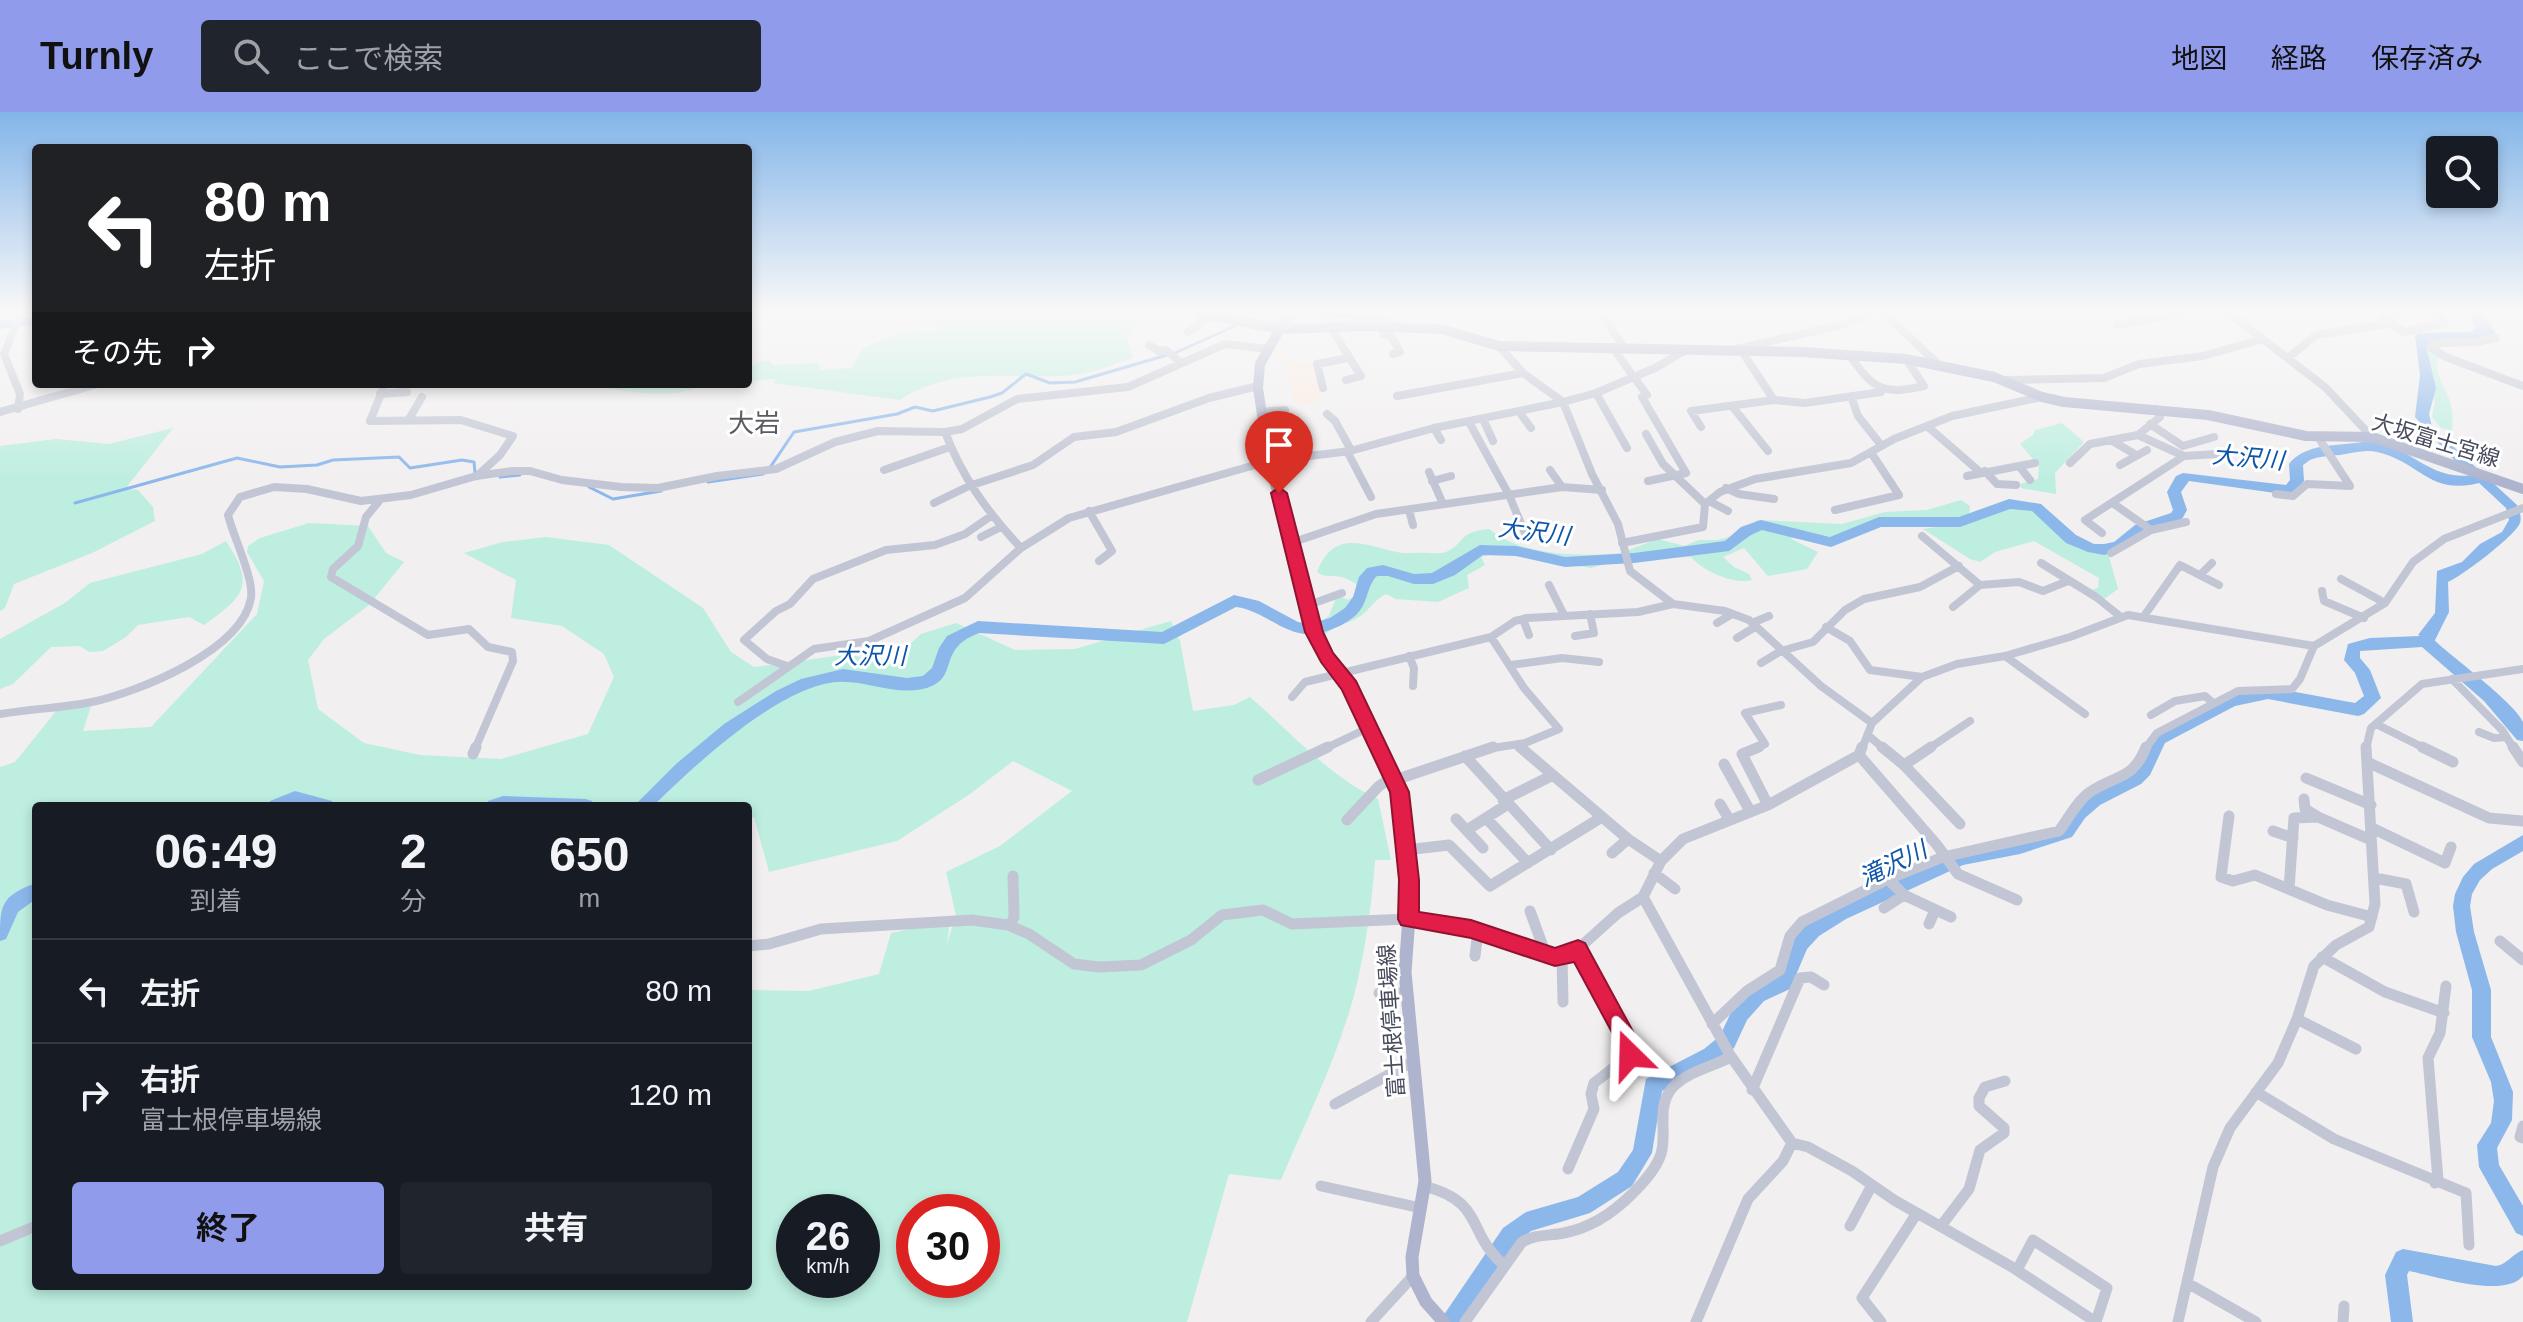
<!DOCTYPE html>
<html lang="ja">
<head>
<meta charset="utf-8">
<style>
	body { margin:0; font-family:Arial,"Noto Sans JP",sans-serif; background:#20242c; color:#f1f3f6; height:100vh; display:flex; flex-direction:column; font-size:30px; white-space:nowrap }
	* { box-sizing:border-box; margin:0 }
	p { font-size:26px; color:#9ea1a6 }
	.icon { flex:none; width:44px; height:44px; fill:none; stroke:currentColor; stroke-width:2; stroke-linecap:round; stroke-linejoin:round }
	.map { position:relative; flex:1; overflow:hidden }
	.panel { position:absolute; left:32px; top:690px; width:720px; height:488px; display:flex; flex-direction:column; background:#171b24; border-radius:8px; box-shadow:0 4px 12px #0003 }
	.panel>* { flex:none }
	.top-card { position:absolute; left:32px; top:32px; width:720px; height:244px; border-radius:8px; box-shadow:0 4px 12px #0003; background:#202124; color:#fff; overflow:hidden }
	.tools { position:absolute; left:2426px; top:24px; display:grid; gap:16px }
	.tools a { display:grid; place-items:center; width:72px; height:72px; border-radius:8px; background:#171b24; box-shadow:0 4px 12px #0003; font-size:40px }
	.speed { position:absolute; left:776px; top:1082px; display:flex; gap:16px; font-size:40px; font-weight:700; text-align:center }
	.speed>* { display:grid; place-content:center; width:104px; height:104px; border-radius:50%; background:#171b24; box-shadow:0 4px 12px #0003; line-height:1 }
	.speed small { font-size:20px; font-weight:400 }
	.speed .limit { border:12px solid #d22; background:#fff; color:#111 }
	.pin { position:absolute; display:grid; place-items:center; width:68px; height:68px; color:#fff; margin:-82px -34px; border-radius:50% 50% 50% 0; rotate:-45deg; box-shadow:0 0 8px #0007 }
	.pin .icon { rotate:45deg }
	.me { position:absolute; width:88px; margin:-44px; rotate:338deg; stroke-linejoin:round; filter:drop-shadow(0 0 6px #0008) }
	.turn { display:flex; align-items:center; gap:28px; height:168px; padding:0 40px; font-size:36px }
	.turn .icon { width:104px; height:104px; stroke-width:2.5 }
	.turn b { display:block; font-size:56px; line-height:68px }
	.then { display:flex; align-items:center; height:76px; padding:0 40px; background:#0003; gap:16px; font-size:30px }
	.eta { display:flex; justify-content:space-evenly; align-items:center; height:136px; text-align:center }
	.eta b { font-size:48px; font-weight:700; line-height:56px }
	.cta { display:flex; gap:16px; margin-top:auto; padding:16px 40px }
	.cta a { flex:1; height:92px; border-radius:8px; background:#919bec; color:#111; font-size:32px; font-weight:700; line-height:92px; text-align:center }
	.cta a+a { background:#20242c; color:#f1f3f6 }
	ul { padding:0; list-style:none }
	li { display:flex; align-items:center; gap:24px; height:104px; padding:0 40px; border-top:2px solid #363941 }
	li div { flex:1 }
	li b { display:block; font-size:30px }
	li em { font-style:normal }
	header { display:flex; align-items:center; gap:48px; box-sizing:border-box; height:112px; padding:0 40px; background:#919bec; color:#111 }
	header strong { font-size:38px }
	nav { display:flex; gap:44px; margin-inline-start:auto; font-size:28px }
	.search { width:560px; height:72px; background:#20242c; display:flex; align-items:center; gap:20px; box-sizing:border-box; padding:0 28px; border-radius:8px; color:#9ea1a6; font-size:30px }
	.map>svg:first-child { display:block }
</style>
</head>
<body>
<header>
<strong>Turnly</strong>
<div class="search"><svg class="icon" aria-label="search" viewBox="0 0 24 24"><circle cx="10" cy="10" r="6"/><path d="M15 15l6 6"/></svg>ここで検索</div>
<nav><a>地図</a><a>経路</a><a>保存済み</a></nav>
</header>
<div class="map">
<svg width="2523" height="1210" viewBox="0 0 2523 1210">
	<rect width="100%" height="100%" fill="#f1efef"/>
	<path fill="#fbeadf" d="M1276,240L1302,251L1313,250L1321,282L1315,290L1298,293L1292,286L1285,247L1272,245Z"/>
	<path fill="#bdeee0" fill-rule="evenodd" d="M933,201L1003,205L1045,201H1161L1126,223L1133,246C1110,254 1086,263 1061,264C1004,266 950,255 900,288L773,271L777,267L748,269V256L760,249L769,248L773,253L819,251L820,257L815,258L852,256L863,236L901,221L941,219L924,208Z
		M2475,201H2489L2495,217L2494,231L2443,234C2427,260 2448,273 2452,298C2453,304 2452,312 2452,319L2441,316L2432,305L2435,290L2418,230L2475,223Z
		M589,272H702C681,290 615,279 589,272Z
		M2062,311L2084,330L2055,361L2056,382L2021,376L2020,372L2038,367L2039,354L2020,332L2033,323L2035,318Z
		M173,316L125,377L138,378L153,395L155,409L92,441L14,472L5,496L0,499V334L56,327L109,332Z
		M1961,388L1970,394L1969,404L1950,407L1887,408L1870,410L1835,426L1806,419L1791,427L1818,440L1807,457L1768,464L1744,436L1723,445L1734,455L1749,462L1752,468C1734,473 1703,459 1691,445L1626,448V439L1658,427L1684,434L1699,428H1717L1733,424L1757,408L1842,412L1885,400L1927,398Z
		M2019,393L2035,396L2064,426L2108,441L2118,477L2104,487L2091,478L2098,476L2099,466L2034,429L1995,440L1980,450L1970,447L1923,417L1969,410L1987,399Z
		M309,411L368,414L386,441L404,450L369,493L324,527L308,548L318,597L364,631L420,643L501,647L588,622L614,565L604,542L562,514L511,506L516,468L464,441L503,430L546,425L609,433L703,496L731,540L754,555L850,542L886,554L921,522L956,511L1015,538L1075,537L1171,509L1180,529L1193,599L1234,593L1250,585C1291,620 1328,664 1378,687L1391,748H1375C1372,792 1365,840 1354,883C1337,947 1306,1008 1281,1068L1229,1062L1187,1210H0V655L15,650L57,598L91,594L83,619L151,615L257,502L264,469L247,440L248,434L260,426ZM1013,649L1072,679L1000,734L946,760L956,803L947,832L950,808L891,821L879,862L809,879L748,878V1174H36V694H748V708L754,705L769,760L897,729L970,682ZM794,1100H862V1168H794ZM914,1100H982V1168H914Z
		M1489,417C1521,444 1581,445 1621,441L1623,447L1591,456L1497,441L1481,445L1485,453L1467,463L1469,476L1438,490L1396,487L1386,482C1373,488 1369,500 1357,506C1345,513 1330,514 1323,526L1318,525L1311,515L1329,504L1337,483L1348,488L1358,482L1356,472C1336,458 1330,469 1317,460C1335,414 1367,435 1402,441C1410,442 1419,440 1427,441C1433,441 1441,442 1446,440C1465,432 1457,420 1489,417Z
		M226,429C257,475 242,485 204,513L189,505L138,513L126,525L103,539L89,540L80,534L51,535L13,572L0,577V527L65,491L90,471L202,442Z"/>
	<path fill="#8bb7eb" d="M2470,201H2483L2495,221L2485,229L2426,234L2436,276L2429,302L2432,315L2517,393C2519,399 2522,404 2520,411C2515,424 2462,464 2448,470L2449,500L2434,530L2418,523L2435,501L2437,459L2462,450L2480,432L2502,420L2509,408L2506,396L2448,342L2415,305L2420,263L2415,224L2419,221L2470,220L2475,216Z"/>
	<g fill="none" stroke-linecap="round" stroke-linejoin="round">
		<path stroke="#8bb7eb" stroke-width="3" d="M1318,201L1362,206
			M1291,207L1301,201
			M1175,241L1237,213
			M769,357L794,320L897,302L915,295L933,299L990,285L1002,281L1026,262L1050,271L1075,270L1167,243
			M500,365L520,363
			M708,370L763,362
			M589,375L613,387L661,379
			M75,391L237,346L280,355L317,353L333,348L399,345L410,356L462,348L474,350L475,360
			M2519,617L2523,619"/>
		<path fill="#8bb7eb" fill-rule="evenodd" d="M36,205V213L0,217V209Z
			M2362,330C2410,327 2429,376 2481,361L2488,366L2486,369C2430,387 2422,350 2377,340C2365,337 2352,341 2340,343C2329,344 2319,344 2310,348L2303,353L2304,369L2294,381L2289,383L2189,369L2181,380L2187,398L2181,409L2150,418L2137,425L2124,437L2104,443L2088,440L2066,431L2032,399L2010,397L1960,415H1881L1831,435L1762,418L1751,423L1729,439L1634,451L1565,455L1516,444L1483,443L1455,463L1433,472H1414L1388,464H1377C1367,473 1368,491 1357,502C1348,511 1336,516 1324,520C1289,531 1268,499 1236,495L1164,532L979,521C939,536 957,561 934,573C904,588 868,568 838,570C780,573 693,655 653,694H634L676,652L724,612L776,579L801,567L843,557L907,566L923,564L932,556L939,536L947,524L978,509L1162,520L1234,483L1259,489L1298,510L1310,512L1330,506L1345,496L1353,485L1359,465L1367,456L1383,453L1414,462L1432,461L1480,433L1516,434L1565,445L1634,441L1725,429L1741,415L1761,408L1830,425L1879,405H1959L2009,387L2041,392L2076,423L2094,432H2104L2114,430L2135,413L2171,401L2173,398L2167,380L2176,364L2183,361L2286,373L2290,368L2289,352C2305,331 2338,334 2362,330Z
			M2430,515L2438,521L2434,528C2451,544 2516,592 2523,610C2523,615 2523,624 2523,629L2517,628L2484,589L2422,535L2360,539V546L2370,558L2381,586L2364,602L2358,604L2268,587L2235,594L2165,631L2150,663L2141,672L2100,693L2085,706L2072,725L2020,742L1963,753L1846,807L1819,824L1807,837L1790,877L1764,889L1747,908L1734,936L1718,949L1662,979L1652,1041L1632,1074L1590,1101L1531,1119L1517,1130L1463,1210H1439L1503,1116L1526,1100L1578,1085L1618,1060L1633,1038L1646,967L1704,937L1720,924L1733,896L1750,877L1776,865L1794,826L1807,812L1834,795L1955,741L2020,728L2060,715L2073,696L2088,683L2129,662L2138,653L2153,622L2223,586L2251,577L2268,575L2355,591L2364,584L2355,561L2344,548L2348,532L2370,526L2420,524L2425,517Z
			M295,679L332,689L334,694H268L270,689Z
			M503,684L586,687L592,689L594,694H486L488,689Z
			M2523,723V739L2492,757L2480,768L2472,782L2470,794L2474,820L2491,878V925L2513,980L2512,1008L2497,1036L2499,1053L2523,1094V1124L2516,1121L2479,1055L2477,1033L2491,1011L2494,989L2491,970L2472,925V878L2456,820L2453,794L2455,782L2463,765L2474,752Z
			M36,771V787L18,800L6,827L0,829C0,794 0,784 36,771Z
			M2403,1137L2496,1154C2508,1152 2512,1142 2523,1138V1164C2504,1187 2435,1164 2409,1159L2407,1163L2413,1210H2391L2385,1163L2396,1140Z"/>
		<path stroke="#c2c6d4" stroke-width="8" d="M1361,201L1392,213
			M1601,201L1624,236
			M1884,201L1939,253
			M2229,201L2325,275L2372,325
			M2392,211L2404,220L2445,211L2436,201
			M2117,213L2180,201
			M1385,214L1383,222H1390L1400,240L1393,242
			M1331,216L1361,264L1346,268
			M1188,220L1209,205
			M2496,226L2477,230L2435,231L2431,236L2446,245L2523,274
			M1149,233L1159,239L1166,238L1181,251
			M1499,234L1523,261L1563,290L1592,362L1618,412L1630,459L1673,492L1725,499L1749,508L1821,574L1872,611
			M1612,235L1647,283L1642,285L1686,361L1648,369
			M1732,238L1841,213L1870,201
			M1741,238L1774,288
			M1850,244C1874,278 1883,283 1924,274L1906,247
			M2288,246L2316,223L2392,211L2382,204L2394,201
			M2003,268L2104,266L2139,252L2203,244L2263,227
			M385,272L370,309L461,308L513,324L500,343L477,364
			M1323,276L1317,252L1348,246
			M1596,281L1627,336
			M380,282L407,280
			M1397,284L1523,261
			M1851,284L1858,304L1881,333
			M1732,294L1768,339
			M18,297L20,282L4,242L21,201
			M0,300L98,272
			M1261,300L1285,298
			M1520,301L1531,316
			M1327,302L1335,309L1351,338
			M409,307L422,285
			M1483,307L1493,329
			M1469,310L1509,383L1527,426
			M2150,312L2183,334L2214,325
			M1927,314L1980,360
			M1701,315L1691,299L1774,288L1805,291L1881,280
			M1434,316L1441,328
			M945,320C962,365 988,401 1021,436
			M1646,322L1663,352L1705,392
			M2138,323L2160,305L2156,297
			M2111,328L2136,343
			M1347,339L1371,385
			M2070,351L2090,332L2138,323L2184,344L2217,342
			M2120,353L2147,338
			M2019,354L2030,368
			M884,358L950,335
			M1550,358L1562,375
			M1985,359L1997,372L2016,373
			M1429,360L1443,392
			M1967,364L2035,351
			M1432,369L1451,364
			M1726,376L1739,382L1774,387
			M2276,382L2293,384L2307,372L2350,374L2318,325
			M380,388L366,405L358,434L333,457L331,465L428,523L469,517L488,535L512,540L513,549L475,637
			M1709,389L1728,399
			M934,391L969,374L1033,353L1074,325L1116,320L1209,286L1258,274
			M2114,392L2151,418
			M1409,398L1413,413
			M1835,398L1899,383L1872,342
			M1089,399L1112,439L1099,449
			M2102,421L2085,408L2184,344
			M1922,424L1980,473L2019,470L2043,479L2068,469
			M981,425L1001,415
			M1291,431L1376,402L1562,375L1602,378
			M1622,431L1703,415L1705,392L1720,380L1755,367L1851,351L1894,327L1952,304L2042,285
			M2111,441L2151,418L2186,410
			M2041,451L2096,485L2121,505
			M2200,463L2212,451
			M2341,467L2385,491
			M1549,473L1564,503
			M2322,479L2324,489L2364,506
			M1306,494L1342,481
			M1953,495L1980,473
			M2144,504L2180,453L2219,473
			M1523,507L1529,523
			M1717,511L1732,502
			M1752,511L1769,504
			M1826,515L1850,529L1870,558L1922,565
			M1575,524L1594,521L1590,502
			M1737,526L1755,515
			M1409,544L1414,556L1413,574
			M2005,544L2085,602
			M1761,551L1781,539L1813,530L1845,498L1864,487L1920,475L1959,454
			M1511,553L1562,546L1599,550
			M787,554L767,547L744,528L776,499L790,492L813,467L886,438L935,433L965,422L991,404
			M2452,567L2502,618L2514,637
			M1292,585L1305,570L1491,525L1515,509L1527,506L1638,500L1673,492
			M738,590L814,537L869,529L965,486L1021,436L1069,406L1269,349L1350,339L1434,316L1563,290L1596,281L1655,256L1686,238
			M0,602C30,597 62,596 92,590C138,580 242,539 251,486C254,466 233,424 228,403L240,385L274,375L307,377L361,389L411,383L476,364L512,359H530L562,368L621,375L658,376L717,364L776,357L835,330L878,319L945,320L962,317L1017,287L1128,275L1225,232L1268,237
			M2151,603L2175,589L2205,584L2213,591
			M2376,612L2426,637
			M2479,620L2494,626L2506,625
			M1869,624L1884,637
			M1518,633L1522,637
			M1324,637L1370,615
			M1487,637L1525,631L1559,617L1524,576L1491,525
			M1754,637L1765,632L1745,601L1781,593
			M1862,637L1872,611L1922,565L1957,552L2005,544L2070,525L2128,503L2314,534L2385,491L2413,450L2444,427L2523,396
			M1928,637L1970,609
			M2145,637L2157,621L2238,579L2292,577L2300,567L2314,534
			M2366,637L2371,616L2422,572L2523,557"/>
		<path stroke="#c2c6d4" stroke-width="11" d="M1520,635L1628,727L1661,749
			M1759,635L1742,642L1768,693
			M1882,635L1904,653L1960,712
			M2422,635L2453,650
			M2513,635L2523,650
			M473,642L476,635
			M1859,643L1937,733L1958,762L2017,788
			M1465,644L1551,738
			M2367,650L2489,706L2523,709
			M1724,652L1750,699
			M1904,653L1931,635
			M2306,666L2371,693
			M1258,668L1328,635
			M1395,668L1493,635
			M2304,687L2305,697L2318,705
			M1503,688L1549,665
			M1720,692L1729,707
			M2229,704L2221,765L2233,769L2255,763L2327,793L2372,805
			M1486,706L1528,751
			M1456,707L1483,736
			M1347,708L1379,674L1394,664
			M2372,716L2445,751L2451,735
			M1467,718L1508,692
			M2273,719L2293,726
			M1406,738L1449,733L1490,774L1602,705
			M1612,741L1628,727
			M1654,761L1675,777
			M2375,766L2406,772L2414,800
			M1888,767L1904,783L1951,805
			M2289,777L2294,706L2318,705L2371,728
			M1643,785L1730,943L1792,1031L1783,1049L1748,1087L1696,1210
			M1884,796L1904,783
			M1530,799L1546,843
			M1929,812L1935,798
			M1010,814L1014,805L1013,764
			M2500,829L2523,848
			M748,834L769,832L821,817L972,808L1008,813L1029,822L1074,852L1099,855L1141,853L1191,828L1222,803L1263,798L1292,812L1408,807L1455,813L1562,846L1578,837L1618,801L1643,785L1661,749L1683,727L1768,693L1859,643L1862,635
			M1475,844L1478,819
			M2322,845L2385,880L2444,901
			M1562,846L1563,890
			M1379,881H1407
			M2297,907L2356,937
			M1712,912L1747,879L1780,858L1790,824L1802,810L1888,767L1943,745L2059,719C2068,707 2078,688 2090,680C2117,662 2133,668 2146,635
			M1752,978L1800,866L1811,865L1824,873
			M2256,980L2334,1027L2466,1081L2469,1133
			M1335,992L1414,949
			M2523,1014L2520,1025L2523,1026
			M1792,1031L1808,1035L1852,1059L1894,1088L2012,1155L2096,1210
			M1568,1057L1594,997L1591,982L1594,971L1630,943L1632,936L1578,837
			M2435,1071L2438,1068L2428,946L2440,921L2446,874
			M1321,1074L1421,1096
			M1424,1074C1487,1091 1464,1119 1505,1154
			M1850,1114L1872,1073
			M1941,1114L1969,1077L1980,1038L2004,1021V1016L1979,994V986L1985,975L2005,969
			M0,1129L36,1114
			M2017,1158L2033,1128L2107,1176L2096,1210
			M2189,1172L2256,1210
			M1371,1210L1413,1164
			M1465,1210L1522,1130C1536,1122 1549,1124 1564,1121C1590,1116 1614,1100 1632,1082C1644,1070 1656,1057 1661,1042C1668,1018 1654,992 1676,972C1691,959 1713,954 1731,945
			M1881,1210L1862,1186L1917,1101
			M2178,1210L2213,1055L2230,1016L2278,951L2297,907L2314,854L2336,833L2369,815L2375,792L2366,635
			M2343,1210L2344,1194"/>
		<path stroke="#aeb4cd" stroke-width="10" d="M1199,201L1280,217L1365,214L1442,217L1499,234L1802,240L1906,247L1994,265L2042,285L2064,290L2208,303L2306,324L2372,325L2523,377
			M1289,201L1260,252L1258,276L1269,349L1314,520L1327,545L1349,574L1380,637"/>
		<path stroke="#aeb4cd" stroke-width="13" d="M1379,635L1395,668L1402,693L1410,791L1405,860L1425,1069L1412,1145L1413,1164L1426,1190L1444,1210"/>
	</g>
	<linearGradient id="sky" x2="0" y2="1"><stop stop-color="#83b5e9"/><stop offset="0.54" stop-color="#f9f8f8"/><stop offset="1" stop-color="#f9f8f8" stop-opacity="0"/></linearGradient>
	<rect width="2523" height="370" fill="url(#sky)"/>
	<path fill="#e11d48" stroke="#92132f" stroke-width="2" d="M1279,375L1287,381L1323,520L1333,541L1356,569L1409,680L1419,768V800L1471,808L1555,836L1578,828L1585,831L1642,936L1638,950L1630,953L1622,950L1621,937L1574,850L1555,854L1471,826L1401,813L1398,807L1399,768L1390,680L1342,578L1321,550L1305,520L1271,381Z"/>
	<g text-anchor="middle" stroke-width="6" stroke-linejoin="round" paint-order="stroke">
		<g font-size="22" fill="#474b5c" stroke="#fff">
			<text transform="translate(2436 328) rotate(17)" y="8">大坂富士宮線</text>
			<text transform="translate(1391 909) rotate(-94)" y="8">富士根停車場線</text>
		</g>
		<g font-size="24" font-style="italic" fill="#0d55a8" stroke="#fff">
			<text transform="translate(2248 346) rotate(5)" y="8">大沢川</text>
			<text transform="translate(1534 420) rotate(7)" y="8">大沢川</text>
			<text x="870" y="552">大沢川</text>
			<text transform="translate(1893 752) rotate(-26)" y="8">滝沢川</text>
		</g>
		<g font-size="26" fill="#5b5c63" stroke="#fff">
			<text x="754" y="320">大岩</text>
		</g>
	</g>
</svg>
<div class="tools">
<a><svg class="icon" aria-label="search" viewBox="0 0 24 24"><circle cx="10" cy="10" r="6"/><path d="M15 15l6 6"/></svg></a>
</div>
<div class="speed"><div>26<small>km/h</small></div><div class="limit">30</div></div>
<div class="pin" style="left:1279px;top:381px;background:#d93025"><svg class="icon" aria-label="arrive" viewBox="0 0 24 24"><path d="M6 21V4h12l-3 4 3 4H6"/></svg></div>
<svg class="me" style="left:1630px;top:943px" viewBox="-20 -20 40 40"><path d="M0-17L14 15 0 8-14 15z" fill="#e11d48" stroke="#fff" stroke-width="4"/></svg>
<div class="top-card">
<div class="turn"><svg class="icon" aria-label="left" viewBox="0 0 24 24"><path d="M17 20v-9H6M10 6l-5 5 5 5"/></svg><div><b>80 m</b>左折</div></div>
<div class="then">その先<svg class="icon" aria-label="right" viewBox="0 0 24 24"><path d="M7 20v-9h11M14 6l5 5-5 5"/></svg></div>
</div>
<section class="panel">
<div class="eta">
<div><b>06:49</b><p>到着</p></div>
<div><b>2</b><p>分</p></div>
<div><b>650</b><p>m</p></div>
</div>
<ul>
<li><svg class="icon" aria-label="left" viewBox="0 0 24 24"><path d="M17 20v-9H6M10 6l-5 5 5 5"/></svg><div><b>左折</b></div><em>80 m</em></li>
<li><svg class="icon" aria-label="right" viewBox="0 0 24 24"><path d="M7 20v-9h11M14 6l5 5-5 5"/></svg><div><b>右折</b><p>富士根停車場線</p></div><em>120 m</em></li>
</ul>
<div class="cta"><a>終了</a><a>共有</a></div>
</section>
</div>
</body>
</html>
